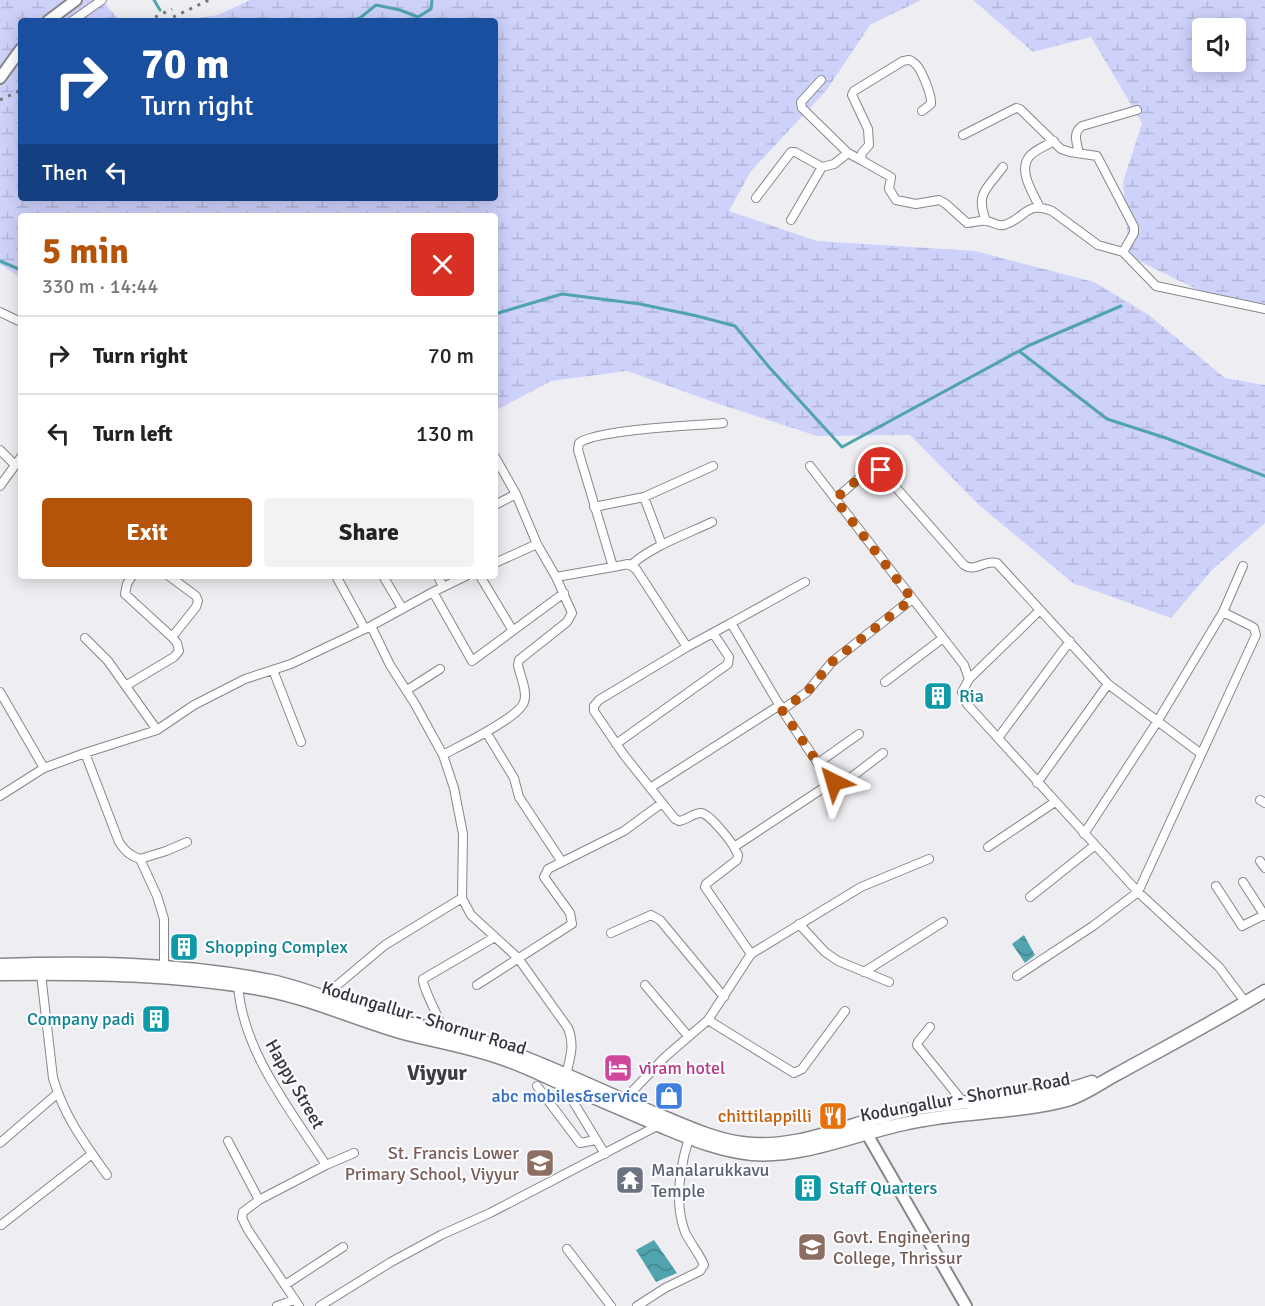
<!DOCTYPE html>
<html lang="en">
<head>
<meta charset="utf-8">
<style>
	body { margin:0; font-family:Signika,sans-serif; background:#f2f2f2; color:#222; height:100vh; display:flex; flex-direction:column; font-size:22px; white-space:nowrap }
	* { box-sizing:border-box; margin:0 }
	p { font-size:20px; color:#767676 }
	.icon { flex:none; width:33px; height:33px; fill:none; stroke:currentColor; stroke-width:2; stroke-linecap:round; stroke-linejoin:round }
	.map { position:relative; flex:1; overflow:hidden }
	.side { position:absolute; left:18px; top:213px; width:480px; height:366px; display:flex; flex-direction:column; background:#fff; border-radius:6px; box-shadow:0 3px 15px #0003 }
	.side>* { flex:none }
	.guide { position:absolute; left:18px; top:18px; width:480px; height:183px; border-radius:6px; box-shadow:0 3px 15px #0003; background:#1a4fa0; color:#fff; overflow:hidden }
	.controls { position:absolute; left:1192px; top:18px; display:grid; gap:12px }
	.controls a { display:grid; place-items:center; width:54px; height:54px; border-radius:6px; background:#fff; box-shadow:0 3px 15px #0003; font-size:30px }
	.pin { position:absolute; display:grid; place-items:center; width:51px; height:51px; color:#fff; margin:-26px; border:3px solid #fff; border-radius:50%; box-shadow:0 2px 6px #0007 }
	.me { position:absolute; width:66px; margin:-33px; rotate:320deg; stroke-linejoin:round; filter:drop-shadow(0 0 4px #0008) }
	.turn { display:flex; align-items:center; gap:21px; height:126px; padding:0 24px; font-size:27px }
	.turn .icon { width:78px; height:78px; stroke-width:2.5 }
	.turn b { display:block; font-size:42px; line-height:51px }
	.then { display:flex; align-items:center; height:57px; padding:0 24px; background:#0003; gap:12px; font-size:22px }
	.round { display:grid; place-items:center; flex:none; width:63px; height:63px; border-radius:6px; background:#f2f2f2 }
	.headline { display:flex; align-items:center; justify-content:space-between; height:102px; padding:0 24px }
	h1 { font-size:36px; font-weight:800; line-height:45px; color:#b45309 }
	.primary-button { display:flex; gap:12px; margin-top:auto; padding:12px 24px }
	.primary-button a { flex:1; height:69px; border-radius:6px; background:#b45309; color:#fff; font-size:24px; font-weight:800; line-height:69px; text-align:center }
	.primary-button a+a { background:#f2f2f2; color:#222 }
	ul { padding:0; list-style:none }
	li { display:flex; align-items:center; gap:18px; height:78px; padding:0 24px; border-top:2px solid #e0e0e0 }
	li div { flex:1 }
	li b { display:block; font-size:22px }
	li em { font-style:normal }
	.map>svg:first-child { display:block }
</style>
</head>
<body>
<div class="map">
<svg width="1265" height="1306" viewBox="0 0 1265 1306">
	<defs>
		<pattern id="wetland-marsh" width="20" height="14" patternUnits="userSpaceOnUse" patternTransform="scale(1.5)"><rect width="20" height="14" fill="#ced2fb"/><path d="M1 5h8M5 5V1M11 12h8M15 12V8" fill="none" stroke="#b2b5d8"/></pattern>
		<pattern id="water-waves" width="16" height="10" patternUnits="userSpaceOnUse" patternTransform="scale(1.5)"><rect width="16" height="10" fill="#51a3ad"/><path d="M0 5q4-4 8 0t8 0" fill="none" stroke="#44868e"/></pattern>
	</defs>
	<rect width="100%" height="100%" fill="#eeeef2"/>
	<path fill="url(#wetland-marsh)" fill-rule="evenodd" d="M0,0H102L120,21H21V198H495V21H181L218,15L250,0H921L870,25L826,91L751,171L729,211L817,241L975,251L1094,282L1149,315L1225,378L1265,385V523L1212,570L1171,618L1073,583L980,506L910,435L817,436L716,403L627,371L551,381L495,411V216H21V278L0,264Z
		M973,0H1265V312L1233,307L1129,256L1123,182L1142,123L1091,37L1033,52ZM1203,28H1236V62H1203Z"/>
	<path fill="url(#water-waves)" d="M1024,935L1035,955L1025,963L1012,944Z
		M654,1240L677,1273L656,1282L636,1250Z"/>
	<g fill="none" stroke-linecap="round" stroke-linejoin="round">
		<path stroke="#51a3ad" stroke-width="3" d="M154,0L160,10
			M352,21L360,18L376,5L400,10L418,17L431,9L432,0
			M0,261L21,270
			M495,314L562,294L640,304L697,316L735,326L769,367L842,447L1030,345L1121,306
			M1019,351L1107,419L1166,438L1265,476"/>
		<g stroke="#87878b" stroke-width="10">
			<path id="minor" d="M72,21L102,0
				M821,80L801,102L802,108L848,153L861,160
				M922,111L931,104C932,96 921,66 913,62C909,59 908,60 903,61L854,91L852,95L868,129L869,145L862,153L861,160L891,177L889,189L896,200L916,204L939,200L946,204L967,223C973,223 980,220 986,221C993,221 997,227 1004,225C1025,219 1026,200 1052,211L1098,245L1123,252L1156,286L1265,309
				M963,135L1016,108L1020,109L1061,149L1070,152L1097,156L1134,227V233L1123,252
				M1079,153C1077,143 1072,133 1082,126L1137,110
				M756,198L791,152H795L822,167L834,164L848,153
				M1039,206C1033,193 1018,171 1029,157C1034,150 1046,146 1054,141
				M791,220L822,167
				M986,221C975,193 987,189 1003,167
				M0,312L21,322
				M723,423C694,426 598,429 579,443L578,450L613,567L628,564L636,569L687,647L731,623L784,713L831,783
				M0,450L15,465
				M810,466L964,665L969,679L962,692L967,704L1138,892L1219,967L1246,1003
				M0,486L21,457
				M644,497L662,545
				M835,499L870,469L878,467L964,565C976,573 984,559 997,563L1108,684L1200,753
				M495,505L516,494
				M594,507L644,497L713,466
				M495,563L537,544
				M631,565C654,545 685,535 712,522
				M169,576L196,596L198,601L196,607L172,637
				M336,576L365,629
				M383,576L402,608
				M438,576L443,587
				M480,576L513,631
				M556,577L613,567
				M433,592L472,661L564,593
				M731,623L805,582
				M371,626L390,665L415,704L443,755L454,788L463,834L462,898L471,915L518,958L568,1028C575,1045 570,1058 566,1075
				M85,638L108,661L157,730
				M687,647L599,700L594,706V711L624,755L675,819L679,821C686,820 694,813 701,813C709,813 733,843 736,851C739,856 738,855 737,860L706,884L705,887L751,954
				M273,670L301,742
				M969,679L1040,610
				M885,682L943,638
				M127,685L174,657L179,651L177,643L172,637L125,594L127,584L132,576
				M407,690L440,669
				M0,692L44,768
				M782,710L807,692L832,662L912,599
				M486,732L514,778L519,797L562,862
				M998,738L1070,641
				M616,744L728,664L729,657L713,633
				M85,753L119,842C125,851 129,855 140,859L157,896L164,919V968
				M443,755C459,746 519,718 524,702C528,691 520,676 518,665L519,660L567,622L572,613L556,577L537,544L516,494L495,457
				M818,763L859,734
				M1037,783L1108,684
				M650,788L780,705
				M0,796L44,768L85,753L157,730L194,705L245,679L291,664L371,626L433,592L466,576
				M1260,800L1265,803
				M1084,834L1157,722L1223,612L1243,566
				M734,847L831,783L849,779L883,753
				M988,847L1055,802
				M140,859L166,851L187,842
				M1260,861L1265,868
				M1243,882L1265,916
				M1216,886L1242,926L1264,915
				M1030,897L1094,846
				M799,924L825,952L838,961L889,982
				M611,933L651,915L660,920L724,997
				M864,972L943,922
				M41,974L53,1078C65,1118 83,1141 107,1175
				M1017,976L1093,926L1138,892L1256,635L1254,628L1251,626L1223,612
				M238,983C241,1049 291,1111 326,1165L354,1153
				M477,985L572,924L570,913L544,877L548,869L624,831L662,803
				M645,985L688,1036
				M331,998L335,987L385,945L462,898
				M708,1020L794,1073L802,1069L845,1011
				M930,1027L918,1042L917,1045L963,1102
				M444,1032C440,1019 422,987 423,979L495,937
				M537,1086L580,1143L596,1140
				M624,1100L665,1057L708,1020L751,954L861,887L929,859
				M574,1103L605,1154
				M228,1141L259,1200
				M0,1143L58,1093
				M1,1225L92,1154
				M567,1249L611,1306
				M285,1285L343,1247
				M277,1306L294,1300
				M299,1306L248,1230L242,1218L243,1212L259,1200L326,1165
				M320,1306L391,1262L441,1235L490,1213L659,1125
				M637,1306L665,1288L700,1271L704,1265C699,1253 690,1243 685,1232C674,1203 680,1167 689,1138"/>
		</g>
		<g stroke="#87878b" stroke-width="14">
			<path id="secondary" d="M48,21L76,0
				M0,78L21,49
				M863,1127L966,1306"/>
		</g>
		<g stroke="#87878b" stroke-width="15">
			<path id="primary" d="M0,965C90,962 182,963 271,981C310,989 346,1007 384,1017C419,1027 455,1032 489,1044C546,1064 601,1091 656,1114C684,1125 712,1139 742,1143C800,1151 852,1121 908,1110C968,1098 1033,1103 1092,1082
				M0,974C89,973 178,974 266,990C312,999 355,1019 400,1032C437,1042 473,1047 509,1061C526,1067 542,1075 558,1082C593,1097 628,1112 663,1127C692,1139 720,1151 752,1154C805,1158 857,1133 908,1123C960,1111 1015,1114 1067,1100C1087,1094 1101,1082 1119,1073C1168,1046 1217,1020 1265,991"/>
		</g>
		<use href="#minor" stroke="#fff" stroke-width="8"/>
		<use href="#secondary" stroke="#fff" stroke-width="10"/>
		<use href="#primary" stroke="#fff" stroke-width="12"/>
		<path stroke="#767679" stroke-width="3" stroke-dasharray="3 6" stroke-linecap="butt" d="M147,21L172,9
			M165,21L209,0
			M0,100L21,90"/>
	</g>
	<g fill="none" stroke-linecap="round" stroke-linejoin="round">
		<path stroke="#b45309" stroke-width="10" stroke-dasharray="0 18" d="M834,782L831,783L782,710L807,692L832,662L912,599L835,499L870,469L874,467L881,470"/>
	</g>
	<defs>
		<g id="building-square" transform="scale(1.5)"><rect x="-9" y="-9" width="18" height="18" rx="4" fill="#0f9aa8" stroke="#fbfcff"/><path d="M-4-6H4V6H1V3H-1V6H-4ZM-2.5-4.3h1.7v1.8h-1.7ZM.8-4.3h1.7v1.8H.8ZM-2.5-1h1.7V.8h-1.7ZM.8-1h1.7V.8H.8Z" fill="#fff"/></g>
		<g id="hotel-square" transform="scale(1.5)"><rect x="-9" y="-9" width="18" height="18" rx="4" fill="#d1479c" stroke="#fbfcff"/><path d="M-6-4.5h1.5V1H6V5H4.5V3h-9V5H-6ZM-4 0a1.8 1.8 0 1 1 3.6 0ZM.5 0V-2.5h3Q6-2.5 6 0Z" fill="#fff"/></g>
		<g id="shop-square" transform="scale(1.5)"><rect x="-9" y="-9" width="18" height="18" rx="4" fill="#3f7fe0" stroke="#fbfcff"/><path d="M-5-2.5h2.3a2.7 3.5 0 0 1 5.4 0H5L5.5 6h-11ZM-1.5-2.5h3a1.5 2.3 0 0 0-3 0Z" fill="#fff"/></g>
		<g id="restaurant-square" transform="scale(1.5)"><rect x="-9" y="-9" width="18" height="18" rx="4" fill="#e8710a" stroke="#fbfcff"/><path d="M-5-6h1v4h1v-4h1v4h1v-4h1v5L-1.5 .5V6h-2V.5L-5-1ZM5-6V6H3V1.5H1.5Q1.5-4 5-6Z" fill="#fff"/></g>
		<g id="school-square" transform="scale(1.5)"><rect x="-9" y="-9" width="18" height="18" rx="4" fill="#8d6e63" stroke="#fbfcff"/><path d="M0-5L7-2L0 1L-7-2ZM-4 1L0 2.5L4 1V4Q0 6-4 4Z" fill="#fff"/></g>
		<g id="temple-square" transform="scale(1.5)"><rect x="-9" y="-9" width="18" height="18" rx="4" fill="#6b7280" stroke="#fbfcff"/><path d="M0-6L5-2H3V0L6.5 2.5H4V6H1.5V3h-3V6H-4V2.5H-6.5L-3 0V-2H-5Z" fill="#fff"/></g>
		<g id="university-square" transform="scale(1.5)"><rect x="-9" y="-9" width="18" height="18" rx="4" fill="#8d6e63" stroke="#fbfcff"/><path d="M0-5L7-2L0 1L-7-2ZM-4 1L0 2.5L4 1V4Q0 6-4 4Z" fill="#fff"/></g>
	</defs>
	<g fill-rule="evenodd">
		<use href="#building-square" x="938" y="696"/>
		<use href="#building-square" x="184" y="947"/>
		<use href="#building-square" x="156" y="1019"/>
		<use href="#hotel-square" x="618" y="1068"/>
		<use href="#shop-square" x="669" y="1096"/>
		<use href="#restaurant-square" x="833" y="1116"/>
		<use href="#school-square" x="540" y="1163"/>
		<use href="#temple-square" x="630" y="1180"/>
		<use href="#building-square" x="808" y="1188"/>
		<use href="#university-square" x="812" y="1247"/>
	</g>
	<g text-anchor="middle" stroke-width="4.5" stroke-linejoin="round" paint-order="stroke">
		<g font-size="18" fill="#0d838f" stroke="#fbfcff" text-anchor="start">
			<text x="959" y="702">Ria</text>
			<text x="205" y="953">Shopping Complex</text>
			<text x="135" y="1025" text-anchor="end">Company padi</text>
			<text x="829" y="1194">Staff Quarters</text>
		</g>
		<g font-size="18" fill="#363638" stroke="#fbfcff">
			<text transform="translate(424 1018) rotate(17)" y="6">Kodungallur - Shornur Road</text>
			<text transform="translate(295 1084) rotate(60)" y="6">Happy Street</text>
			<text transform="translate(965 1097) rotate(-10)" y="6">Kodungallur - Shornur Road</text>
		</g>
		<g font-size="18" fill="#b23c85" stroke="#fbfcff" text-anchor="start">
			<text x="639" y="1074">viram hotel</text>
		</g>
		<g font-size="18" fill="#366cbe" stroke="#fbfcff" text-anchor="end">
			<text x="648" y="1102">abc mobiles&amp;service</text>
		</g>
		<g font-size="18" fill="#c56008" stroke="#fbfcff" text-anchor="end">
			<text x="812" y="1122">chittilappilli</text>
		</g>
		<g font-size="18" fill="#785e54" stroke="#fbfcff" text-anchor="end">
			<text x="519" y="1159">St. Francis Lower<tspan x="519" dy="21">Primary School, Viyyur</tspan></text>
			<text x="833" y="1243" text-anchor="start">Govt. Engineering<tspan x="833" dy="21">College, Thrissur</tspan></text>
		</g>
		<g font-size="18" fill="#5b616d" stroke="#fbfcff" text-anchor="start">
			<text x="651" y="1176">Manalarukkavu<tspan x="651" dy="21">Temple</tspan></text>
		</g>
		<g font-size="21" font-weight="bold" fill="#3c3d40" stroke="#fbfcff">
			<text x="437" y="1080">Viyyur</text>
		</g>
	</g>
</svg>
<div class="controls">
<a><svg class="icon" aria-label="sound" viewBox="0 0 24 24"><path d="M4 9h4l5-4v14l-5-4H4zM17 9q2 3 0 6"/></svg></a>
</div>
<div class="pin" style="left:881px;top:470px;background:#d93025"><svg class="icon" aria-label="arrive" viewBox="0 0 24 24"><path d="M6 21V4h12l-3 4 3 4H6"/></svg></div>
<svg class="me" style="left:834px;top:782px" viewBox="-20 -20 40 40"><path d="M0-17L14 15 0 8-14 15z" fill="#b45309" stroke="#fff" stroke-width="4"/></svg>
<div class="guide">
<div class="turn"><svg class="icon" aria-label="right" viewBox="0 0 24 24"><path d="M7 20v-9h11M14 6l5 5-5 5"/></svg><div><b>70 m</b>Turn right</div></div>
<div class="then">Then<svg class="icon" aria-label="left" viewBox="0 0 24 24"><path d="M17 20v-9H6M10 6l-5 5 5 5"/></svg></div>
</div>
<section class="side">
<div class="headline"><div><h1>5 min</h1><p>330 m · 14:44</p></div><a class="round" style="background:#d93025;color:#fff"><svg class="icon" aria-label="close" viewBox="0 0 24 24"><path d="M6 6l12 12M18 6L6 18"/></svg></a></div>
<ul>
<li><svg class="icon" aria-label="right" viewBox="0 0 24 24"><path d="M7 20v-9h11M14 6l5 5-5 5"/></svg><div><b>Turn right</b></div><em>70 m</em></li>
<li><svg class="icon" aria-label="left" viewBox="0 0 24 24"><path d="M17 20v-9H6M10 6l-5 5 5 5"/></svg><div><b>Turn left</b></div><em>130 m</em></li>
</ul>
<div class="primary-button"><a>Exit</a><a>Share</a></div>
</section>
</div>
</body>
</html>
